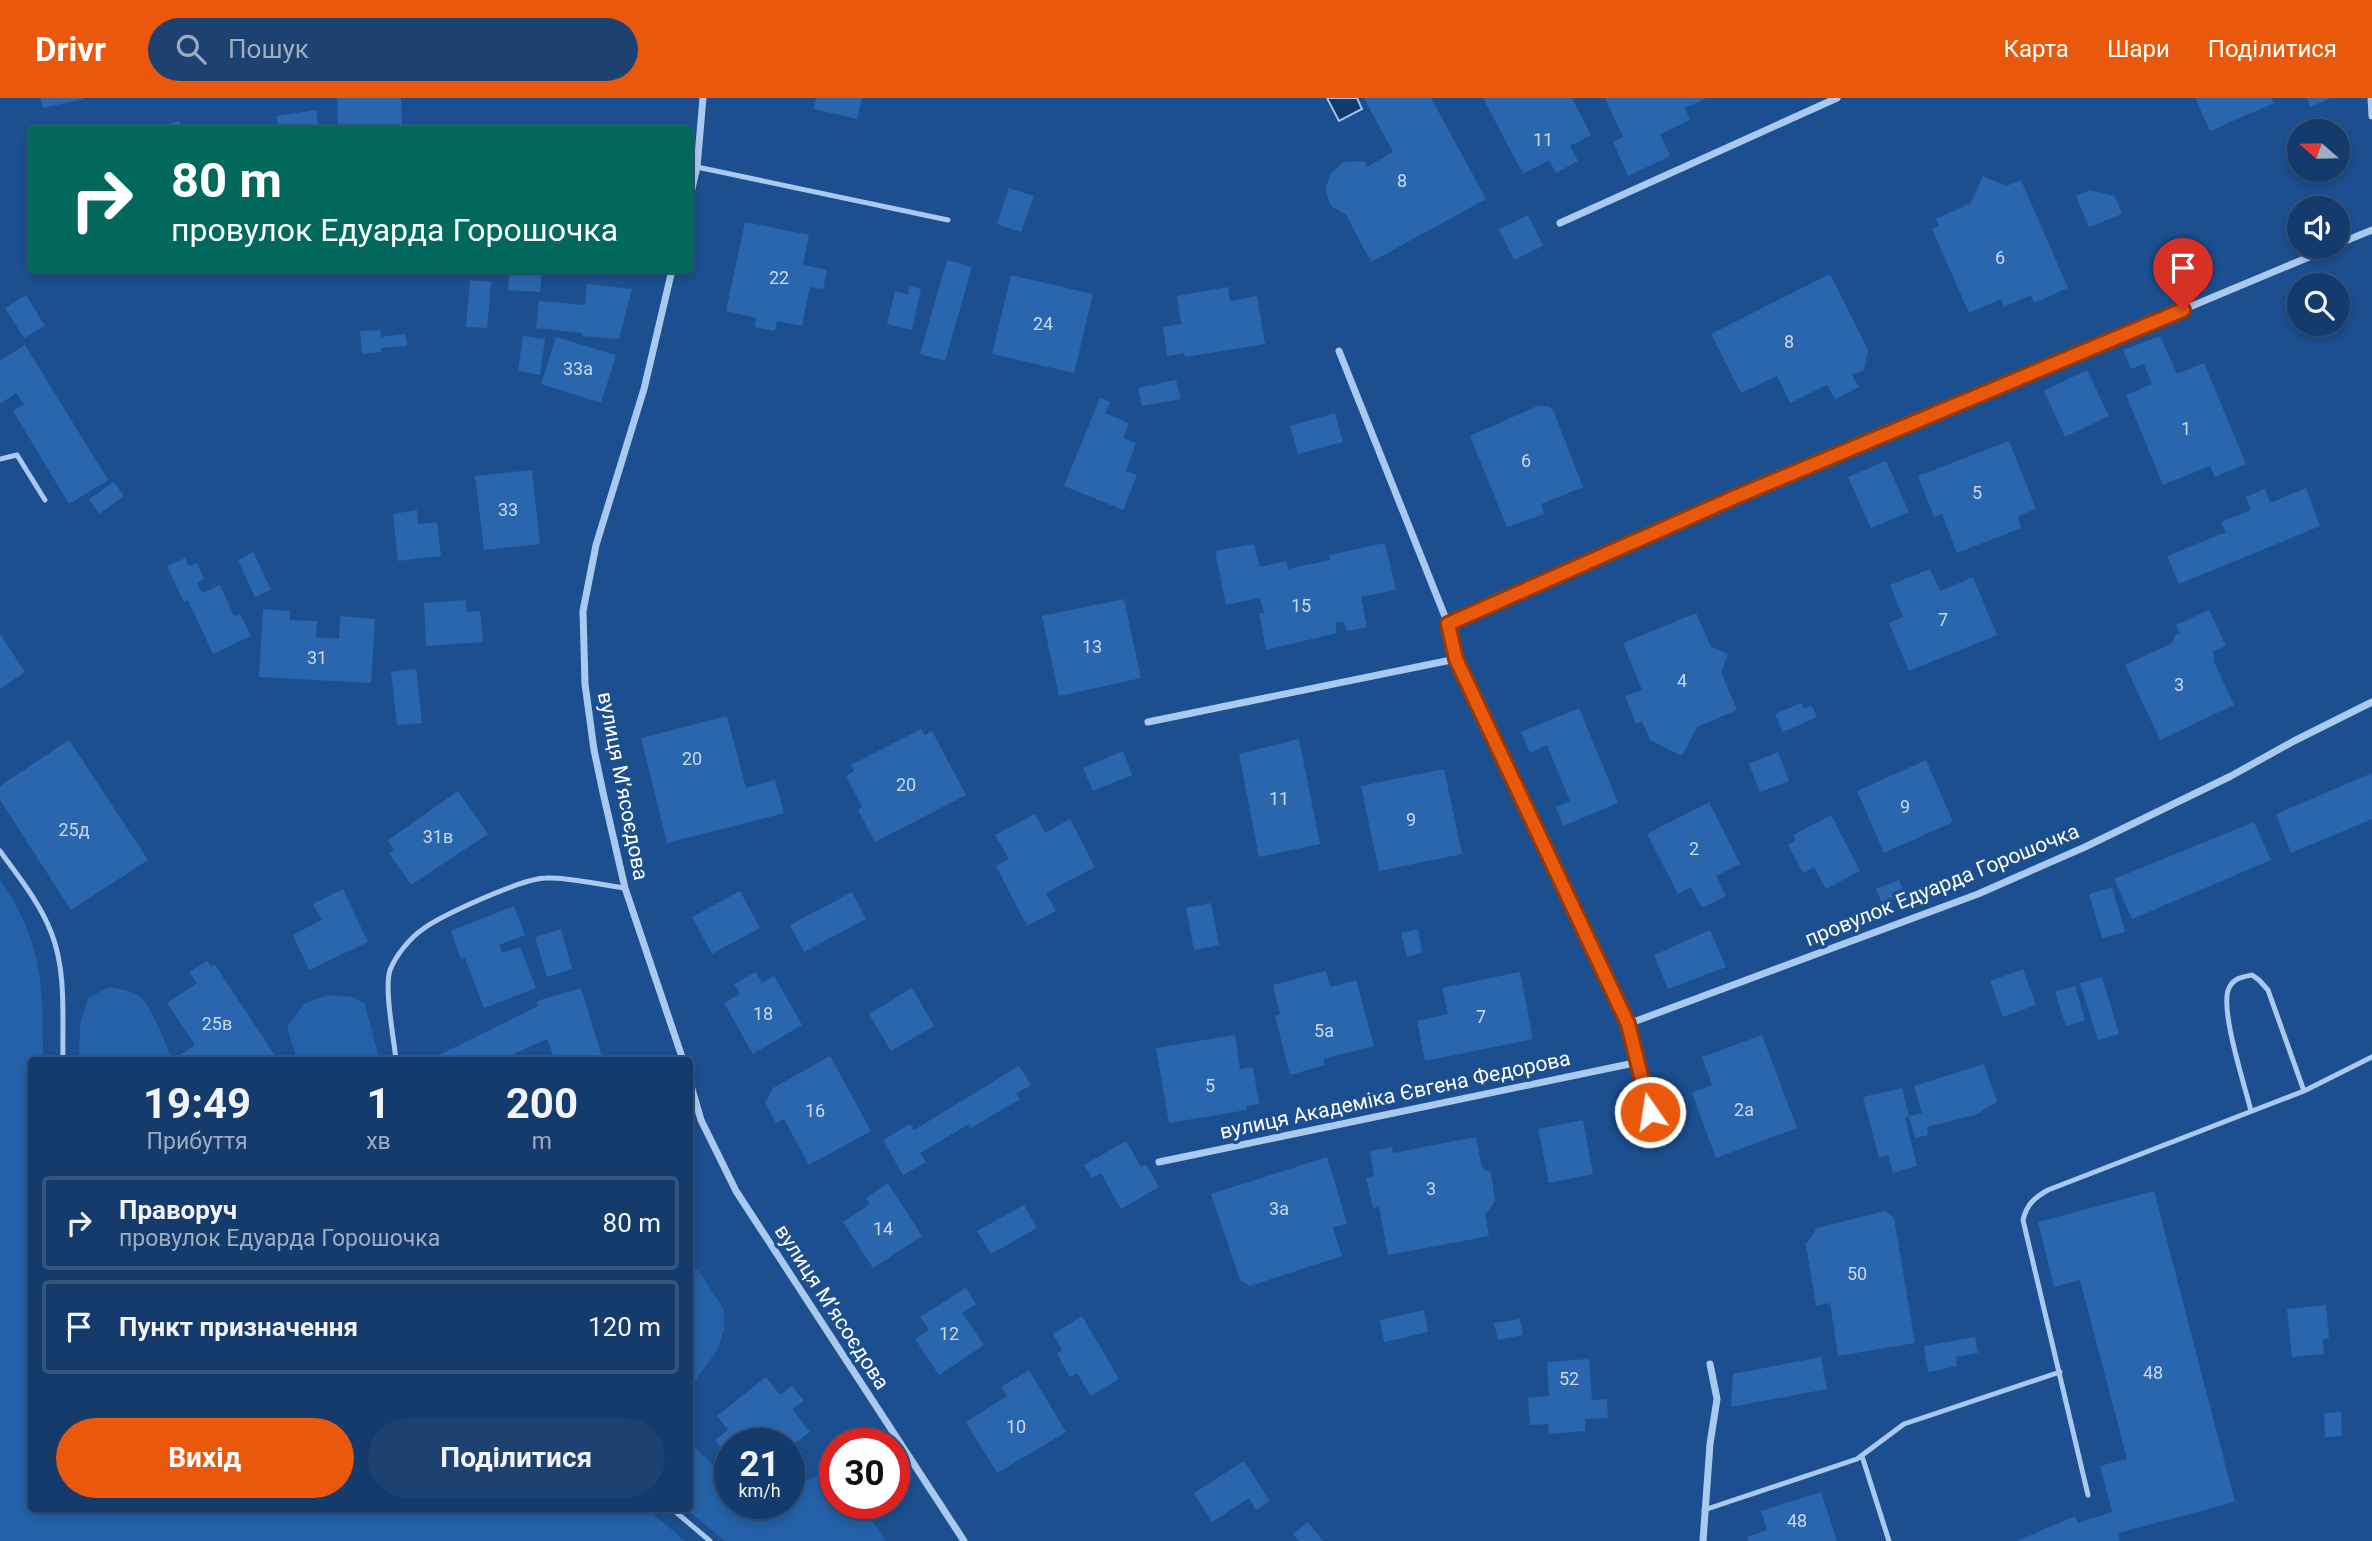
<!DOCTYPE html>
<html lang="uk">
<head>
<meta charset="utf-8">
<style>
	body { margin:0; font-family:Roboto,sans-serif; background:#1d4271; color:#f1f3f6; height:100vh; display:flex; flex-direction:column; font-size:26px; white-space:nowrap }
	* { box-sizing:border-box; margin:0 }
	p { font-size:23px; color:#9dadc1 }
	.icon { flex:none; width:38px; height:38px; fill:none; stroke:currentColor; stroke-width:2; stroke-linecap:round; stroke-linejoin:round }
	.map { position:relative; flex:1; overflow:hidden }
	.sheet { position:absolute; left:28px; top:959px; width:665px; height:455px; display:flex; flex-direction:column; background:#143b6b; border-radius:7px; box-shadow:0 4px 10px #0003,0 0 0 2px #33557e }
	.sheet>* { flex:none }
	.banner { position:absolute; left:28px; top:28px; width:665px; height:147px; border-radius:7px; box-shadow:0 4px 10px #0003,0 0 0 2px #33557e; background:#00695c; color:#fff; overflow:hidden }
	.needle { width:46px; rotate:290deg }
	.controls { position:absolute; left:2287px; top:21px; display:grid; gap:14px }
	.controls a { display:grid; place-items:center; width:63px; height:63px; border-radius:50%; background:#143b6b; box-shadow:0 4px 10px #0003,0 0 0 2px #33557e; font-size:35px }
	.speed { position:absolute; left:714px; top:1330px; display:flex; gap:14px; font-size:35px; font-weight:700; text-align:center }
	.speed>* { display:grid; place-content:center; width:91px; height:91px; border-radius:50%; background:#143b6b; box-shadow:0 4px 10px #0003,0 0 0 2px #33557e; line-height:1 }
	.speed small { font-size:18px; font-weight:400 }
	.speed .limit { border:10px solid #d22; background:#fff; color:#111 }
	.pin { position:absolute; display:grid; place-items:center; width:60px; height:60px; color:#fff; margin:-72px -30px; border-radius:50% 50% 50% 0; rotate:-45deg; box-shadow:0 0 7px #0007 }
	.pin .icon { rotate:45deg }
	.me { position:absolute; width:77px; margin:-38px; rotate:347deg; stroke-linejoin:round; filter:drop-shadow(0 0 5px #0008) }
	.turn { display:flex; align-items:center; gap:24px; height:147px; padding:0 28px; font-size:32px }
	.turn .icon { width:91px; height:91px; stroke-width:2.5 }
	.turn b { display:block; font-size:49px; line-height:60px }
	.eta { display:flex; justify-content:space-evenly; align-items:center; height:119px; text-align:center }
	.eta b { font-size:42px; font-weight:700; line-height:49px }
	.primary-button { display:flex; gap:14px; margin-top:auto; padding:14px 28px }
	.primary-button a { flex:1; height:80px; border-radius:42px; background:#ea580c; color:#fff; font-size:28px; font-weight:700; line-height:80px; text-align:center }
	.primary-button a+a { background:#1d4271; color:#f1f3f6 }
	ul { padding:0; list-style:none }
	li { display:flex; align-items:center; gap:21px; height:94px; margin:0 14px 10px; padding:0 14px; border:4px solid #33557e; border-radius:7px }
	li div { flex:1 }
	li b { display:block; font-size:26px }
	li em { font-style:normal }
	header { display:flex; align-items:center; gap:42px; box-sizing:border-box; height:98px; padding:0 35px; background:#ea580c; color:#fff }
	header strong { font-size:33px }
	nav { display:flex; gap:38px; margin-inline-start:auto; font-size:24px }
	.search { width:490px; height:63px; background:#1d4271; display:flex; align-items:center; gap:18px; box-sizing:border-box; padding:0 24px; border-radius:38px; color:#9dadc1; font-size:26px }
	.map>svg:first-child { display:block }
</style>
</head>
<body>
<header>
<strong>Drivr</strong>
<div class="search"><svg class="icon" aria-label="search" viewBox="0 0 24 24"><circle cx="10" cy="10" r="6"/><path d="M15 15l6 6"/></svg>Пошук</div>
<nav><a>Карта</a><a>Шари</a><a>Поділитися</a></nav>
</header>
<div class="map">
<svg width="2372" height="1443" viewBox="0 0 2372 1443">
	<rect width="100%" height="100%" fill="#1b4f8f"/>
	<path fill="#2461a8" d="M0,782C44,844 43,891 43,962H32V1410H646L685,1443H0Z
		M109,889C117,891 129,892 136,896C153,906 163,944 173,962H79L80,926L88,900Z
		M329,897L353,899L365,906L378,957V962H297L287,929L305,905Z
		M690,1166L701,1176L724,1212V1231L718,1251L690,1290Z
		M690,1345L730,1383V1405H789V1395C802,1386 818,1373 835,1375V1405H860L886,1443H725L686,1411L690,1410Z"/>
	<path fill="#123a6d" stroke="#9cc4f0" stroke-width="2" d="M1327,0H1357L1362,11L1339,23Z"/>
	<path fill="#2a66ad" d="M40,0H83L84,1L43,10Z
		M337,0H401L402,28L385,29V32L338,31Z
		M816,0H862L857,21L814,11Z
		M1364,0H1431L1486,101L1371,164L1346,117L1331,108L1325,91L1331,75L1344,64L1365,63L1367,69L1393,54Z
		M1483,0H1572L1591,37L1570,48L1578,63L1556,75L1549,62L1523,76Z
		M1605,0H1707L1685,10L1690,22L1660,36L1670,58L1628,78L1613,44L1623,39Z
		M2195,0H2271L2274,5L2210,33Z
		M2307,0H2331L2310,9Z
		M316,12L319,32H279L277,18Z
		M180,23L181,32H154V29Z
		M1983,78L2006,88L2021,82L2068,190L2034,205L2031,197L2004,209L2001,201L1969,215L1932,131L1939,128L1936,121L1971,105Z
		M1009,90L1034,98L1021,134L997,126Z
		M2090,92L2115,98L2122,116L2089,129L2076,98Z
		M1528,117L1543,148L1514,162L1499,131Z
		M745,124L809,137L803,167L827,172L823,191L810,189L802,228L777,223L775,233L755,229L756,220L726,213Z
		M947,162L972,169L945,263L920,256Z
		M510,172H542L540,194L508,192Z
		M1830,176L1868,252L1864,272L1852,277L1859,289L1835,301L1827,287L1790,305L1777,278L1741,295L1711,236Z
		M1011,177L1093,196L1074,275L992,256Z
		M470,182L491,184L487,230L466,229Z
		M587,186L632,191L619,241L583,238L582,235L536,230L539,203L585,207Z
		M909,188L921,191L912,232L887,226L895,193L908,197Z
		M1228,189L1230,203L1257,198L1265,246L1185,259L1184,255L1167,258L1163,229L1181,226L1177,198Z
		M26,197L45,228L24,240L5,210Z
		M380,232L381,239L405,236L407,248L381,250L382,254L362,256L360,233Z
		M523,238L545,241L540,277L518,273Z
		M2160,238L2177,276L2204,265L2246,366L2215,379L2210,368L2163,387L2126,297L2152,286L2144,266L2131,271L2123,252Z
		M556,239L616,257L601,305L541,286Z
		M25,247L108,382L69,406L13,313L24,306L16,295L0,306V263Z
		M2087,272L2109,318L2065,339L2044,293Z
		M1176,282L1181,301L1142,308L1138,290Z
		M1100,300L1110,304L1105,315L1129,325L1123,340L1136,345L1126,373L1137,377L1123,412L1064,388Z
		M1537,308H1548L1553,312L1583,389L1541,406L1544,416L1507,429L1470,338Z
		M1335,315L1343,344L1298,356L1290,328Z
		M2009,343L2036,411L2018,418L2021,430L1957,455L1942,416L1934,419L1918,378Z
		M1886,363L1909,414L1871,430L1848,379Z
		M532,372L540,446L484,452L475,378Z
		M114,384L124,398L99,416L89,401Z
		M2306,390L2320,428L2179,486L2167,458L2226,434L2221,424L2251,412L2246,399L2265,391L2270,405Z
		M417,412L418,426L437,424L441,458L398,463L393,416Z
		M1385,445L1396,492L1361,499L1367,529L1347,533L1344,524L1335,525L1337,535L1266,552L1259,515H1264L1260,500L1226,507L1215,453L1254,446L1260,469L1286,463L1288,471L1330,462L1329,457Z
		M253,454L271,492L255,499L238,462Z
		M185,460L189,468L197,465L204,481L197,485L202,495L220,487L234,518L240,516L251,538L213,556L188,502L184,504L167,468Z
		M1930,471L1940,493L1973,479L1997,537L1909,573L1889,525L1903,519L1890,487Z
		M1124,501L1141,580L1059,598L1042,518Z
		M466,502L467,514L480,513L483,544L426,548L424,505Z
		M263,511L290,513V522L317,523L316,539L339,541L340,518L375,521L371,585L259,579Z
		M2209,512L2226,548L2213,553L2214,564L2234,607L2160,642L2125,567L2172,545L2175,537L2180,535L2176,527Z
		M1696,515L1711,549L1728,556L1721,574L1737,612L1697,629L1682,658L1650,642L1642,623L1636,626L1625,598L1642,592L1623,545Z
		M0,536L25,574L0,591Z
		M416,571L422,625L397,627L391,574Z
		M1801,605L1804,611L1811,607L1817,619L1783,634L1775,616Z
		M1579,610L1618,705L1563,728L1556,709L1570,703L1547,647L1530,655L1521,634Z
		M727,618L746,690L775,682L784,715L667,745L641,640Z
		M921,631L925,637L932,633L966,697L875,744L858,712L862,709L846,678L854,673L851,667Z
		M1299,641L1320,746L1259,759L1239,656Z
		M69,642L148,762L71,812L0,702V688Z
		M1123,653L1132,677L1093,693L1083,670Z
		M1778,654L1789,683L1760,694L1749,666Z
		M1926,662L1953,724L1884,755L1857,693Z
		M1444,671L1462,756L1379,773L1361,688Z
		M2372,675V721L2291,755L2276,716Z
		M458,693L488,736L411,787L389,755L394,752L388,742Z
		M1709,704L1740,766L1716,778L1726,798L1702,810L1691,789L1678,796L1647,736Z
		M1035,716L1045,735L1070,721L1095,769L1046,795L1056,813L1027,828L996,768L1009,761L995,737Z
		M1831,717L1860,773L1826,791L1814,769L1803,775L1788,747L1796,742L1793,737Z
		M2254,724L2271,762L2132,821L2114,781Z
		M1899,782L1905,796L1882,805L1876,791Z
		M2112,789L2125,834L2102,840L2089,796Z
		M343,791L368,844L309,872L293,837L322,822L313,806Z
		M740,793L760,830L712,856L692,819Z
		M852,794L866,821L804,854L790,827Z
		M1211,805L1219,847L1194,852L1186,810Z
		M514,808L525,837L499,847L502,855L520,849L536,890L484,910L465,860L461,862L451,833Z
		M561,831L572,871L547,879L535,839Z
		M1418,831L1422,855L1407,859L1401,835Z
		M1710,832L1726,869L1668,891L1654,857Z
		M207,863L211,869L215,867L278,962H183L180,957L195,947L167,905L197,885L189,874Z
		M2023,871L2036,907L2003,919L1990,883Z
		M1326,873L1330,889L1356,882L1374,948L1323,961L1325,967L1290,977L1275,918L1280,916L1273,887Z
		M756,874L762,885L774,878L802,927L753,956L724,905L740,896L734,886Z
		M1520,874L1533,941L1425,963L1417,923L1448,916L1442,890Z
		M2102,879L2119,936L2098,942L2080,885Z
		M2075,888L2085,922L2066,928L2055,894Z
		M581,890L603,962H555L547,941L500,962H432L431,961L538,908L537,903Z
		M912,890L934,928L891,953L869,916Z
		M1235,937L1240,971L1253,969L1259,1006L1246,1008L1247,1012L1169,1025L1156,950Z
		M1762,937L1797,1030L1716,1060L1692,995L1712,987L1702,959Z
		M830,958L871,1033L809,1067L784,1021L776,1025L765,1005L773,990Z
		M1984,966L1997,1004L1975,1017L1927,1029L1928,1037L1915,1040L1909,1018L1922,1015L1914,988Z
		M1019,968L1031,987L1016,996L1020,1001L971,1030L969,1026L920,1055L926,1064L903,1077L883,1042L910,1026L914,1032Z
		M1902,990L1909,1018L1905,1020L1917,1068L1893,1075L1888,1057L1879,1060L1863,999Z
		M1583,1022L1593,1076L1549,1085L1538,1031Z
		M1476,1039L1482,1070L1491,1075L1495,1103L1485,1117L1489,1138L1388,1157L1379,1109L1373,1110L1366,1080L1374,1078L1370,1053L1392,1049L1393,1055Z
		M1126,1043L1141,1069L1146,1066L1159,1089L1121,1111L1101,1075L1092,1080L1084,1067Z
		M1327,1059L1347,1125L1333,1130L1342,1158L1250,1188L1240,1182L1211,1096Z
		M888,1085L922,1138L873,1170L843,1124L870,1106L866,1100Z
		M2154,1093L2235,1404L2118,1435L2120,1443H2017L2075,1418L2078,1425L2112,1414L2100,1368L2127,1361L2080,1182L2054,1189L2038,1124Z
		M1024,1107L1037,1130L991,1156L977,1133Z
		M1885,1113L1894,1120L1915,1245L1838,1258L1830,1205L1816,1208L1806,1146L1817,1130Z
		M966,1190L976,1206L962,1215L984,1247L939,1277L915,1241L929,1232L920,1219Z
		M2326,1207L2329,1240L2323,1241L2324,1256L2292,1259L2287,1211Z
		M1424,1212L1428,1234L1384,1244L1380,1222Z
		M1082,1218L1119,1281L1091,1298L1077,1275L1070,1279L1057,1256L1062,1252L1053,1236Z
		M1520,1221L1523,1237L1498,1242L1494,1225Z
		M1975,1239L1978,1255L1956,1259L1957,1268L1928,1274L1924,1248Z
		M1821,1259L1827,1291L1731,1309L1733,1276Z
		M1589,1261L1592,1302L1607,1301L1608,1320L1585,1321V1333L1549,1336L1548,1326L1530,1327L1528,1300L1549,1298L1547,1264Z
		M1029,1272L1066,1334L997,1375L966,1324L1007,1298L1001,1289Z
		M766,1279L780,1297L792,1288L804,1303L792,1311L810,1334L789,1350V1346H730V1362L715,1342L728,1332L717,1318Z
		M2341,1314L2342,1338L2325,1339L2324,1315Z
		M1244,1363L1270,1403L1256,1412L1249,1400L1212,1424L1194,1395Z
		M1821,1394L1837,1443H1748L1747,1439L1767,1432L1761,1413Z
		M1308,1424L1323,1443H1299L1293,1436Z"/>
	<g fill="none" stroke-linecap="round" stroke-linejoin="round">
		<path stroke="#a9c9ee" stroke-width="5" d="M697,69L948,122
			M0,361L17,357L45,402
			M0,753C18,778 40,805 51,834C67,873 62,922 63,962
			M396,962C394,941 384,891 390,872C396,857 410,840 423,831C442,817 523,780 546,780C571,779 599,787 625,790
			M2251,1013C2245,988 2219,910 2229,890C2234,880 2242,879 2252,877L2259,882L2268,892L2304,993
			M1862,1358L1889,1443
			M2088,1397L2023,1122C2027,1106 2034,1100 2048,1092L2304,993L2372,959
			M671,1410L710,1443
			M1704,1412L1857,1361L1904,1326L2060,1274"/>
		<path stroke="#a9c9ee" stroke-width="7" d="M2371,0L2372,18
			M690,99L697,69L703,0
			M1560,125L1837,0
			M2338,146L2372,132
			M672,172L644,291L596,447L583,513L585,586L594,652L604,699L625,790L683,962
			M1448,526L1733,400L2333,149
			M1456,561L1628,926L1650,1014
			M1148,624L1456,561L1448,526L1339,253
			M1628,926L1978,796L2085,749L2231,678L2294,643L2372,604
			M690,984L701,1022L736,1093L964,1443
			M1159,1064L1639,964
			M1703,1443L1710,1346L1717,1301L1710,1266"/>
	</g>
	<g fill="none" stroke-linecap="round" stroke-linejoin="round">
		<g stroke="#983908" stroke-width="18">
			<path id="route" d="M1650,1014L1628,926L1456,561L1448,526L1733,400L2183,212"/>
		</g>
		<use href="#route" stroke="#ea580c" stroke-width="12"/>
	</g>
	<g text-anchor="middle" stroke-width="7" stroke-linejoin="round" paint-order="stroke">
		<g font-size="18" fill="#cad9ea">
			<text x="1543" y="48">11</text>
			<text x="1402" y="89">8</text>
			<text x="2000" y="166">6</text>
			<text x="779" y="186">22</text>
			<text x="1043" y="232">24</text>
			<text x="1789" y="250">8</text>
			<text x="578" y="277">33а</text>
			<text x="2186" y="337">1</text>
			<text x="1526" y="369">6</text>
			<text x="1977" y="401">5</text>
			<text x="508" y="418">33</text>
			<text x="1301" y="514">15</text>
			<text x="1943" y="528">7</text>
			<text x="1092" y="555">13</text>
			<text x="317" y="566">31</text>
			<text x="1682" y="589">4</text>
			<text x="2179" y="593">3</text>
			<text x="692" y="667">20</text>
			<text x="906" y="693">20</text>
			<text x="1279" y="707">11</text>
			<text x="1905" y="715">9</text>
			<text x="1411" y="728">9</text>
			<text x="74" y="738">25д</text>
			<text x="438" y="745">31в</text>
			<text x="1694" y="757">2</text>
			<text x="763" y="922">18</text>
			<text x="1481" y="925">7</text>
			<text x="217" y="932">25в</text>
			<text x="1324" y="939">5а</text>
			<text x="1210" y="994">5</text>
			<text x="1744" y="1018">2а</text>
			<text x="815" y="1019">16</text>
			<text x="1431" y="1097">3</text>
			<text x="1279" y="1117">3а</text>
			<text x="883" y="1137">14</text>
			<text x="1857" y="1182">50</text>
			<text x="949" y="1242">12</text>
			<text x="2153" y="1281">48</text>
			<text x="1569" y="1287">52</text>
			<text x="1016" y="1335">10</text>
			<text x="1797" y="1429">48</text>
		</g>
		<g font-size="21" fill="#fff" stroke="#1b4f8f">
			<text transform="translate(623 688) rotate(79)" y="7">вулиця Мʼясоєдова</text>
			<text transform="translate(1942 787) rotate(-22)" y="7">провулок Едуарда Горошочка</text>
			<text transform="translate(1395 997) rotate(-12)" y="7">вулиця Академіка Євгена Федорова</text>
			<text transform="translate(832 1209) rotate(57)" y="7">вулиця Мʼясоєдова</text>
		</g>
	</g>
</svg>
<div class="controls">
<a><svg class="needle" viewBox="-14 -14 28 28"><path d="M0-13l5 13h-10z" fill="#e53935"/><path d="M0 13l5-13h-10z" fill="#9dadc1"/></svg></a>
<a><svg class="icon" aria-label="sound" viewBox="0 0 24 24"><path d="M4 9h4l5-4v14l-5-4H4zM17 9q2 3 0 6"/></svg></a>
<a><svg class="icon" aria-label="search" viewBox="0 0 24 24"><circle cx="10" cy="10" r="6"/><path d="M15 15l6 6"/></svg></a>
</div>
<div class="speed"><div>21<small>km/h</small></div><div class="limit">30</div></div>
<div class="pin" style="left:2183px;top:212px;background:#d93025"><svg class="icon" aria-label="arrive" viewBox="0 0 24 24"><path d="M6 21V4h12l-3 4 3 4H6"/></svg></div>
<svg class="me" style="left:1650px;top:1014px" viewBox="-20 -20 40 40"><circle r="17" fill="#ea580c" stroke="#fff" stroke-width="3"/><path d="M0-11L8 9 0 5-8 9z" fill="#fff"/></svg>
<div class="banner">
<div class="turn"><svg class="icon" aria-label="right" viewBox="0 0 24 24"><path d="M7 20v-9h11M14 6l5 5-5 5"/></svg><div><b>80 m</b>провулок Едуарда Горошочка</div></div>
</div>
<section class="sheet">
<div class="eta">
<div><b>19:49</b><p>Прибуття</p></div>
<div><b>1</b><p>хв</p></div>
<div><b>200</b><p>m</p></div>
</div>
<ul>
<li><svg class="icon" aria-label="right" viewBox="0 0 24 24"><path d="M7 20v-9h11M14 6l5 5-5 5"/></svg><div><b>Праворуч</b><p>провулок Едуарда Горошочка</p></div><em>80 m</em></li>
<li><svg class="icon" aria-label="arrive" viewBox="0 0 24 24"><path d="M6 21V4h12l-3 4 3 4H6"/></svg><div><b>Пункт призначення</b></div><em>120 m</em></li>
</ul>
<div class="primary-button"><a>Вихід</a><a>Поділитися</a></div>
</section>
</div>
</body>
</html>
